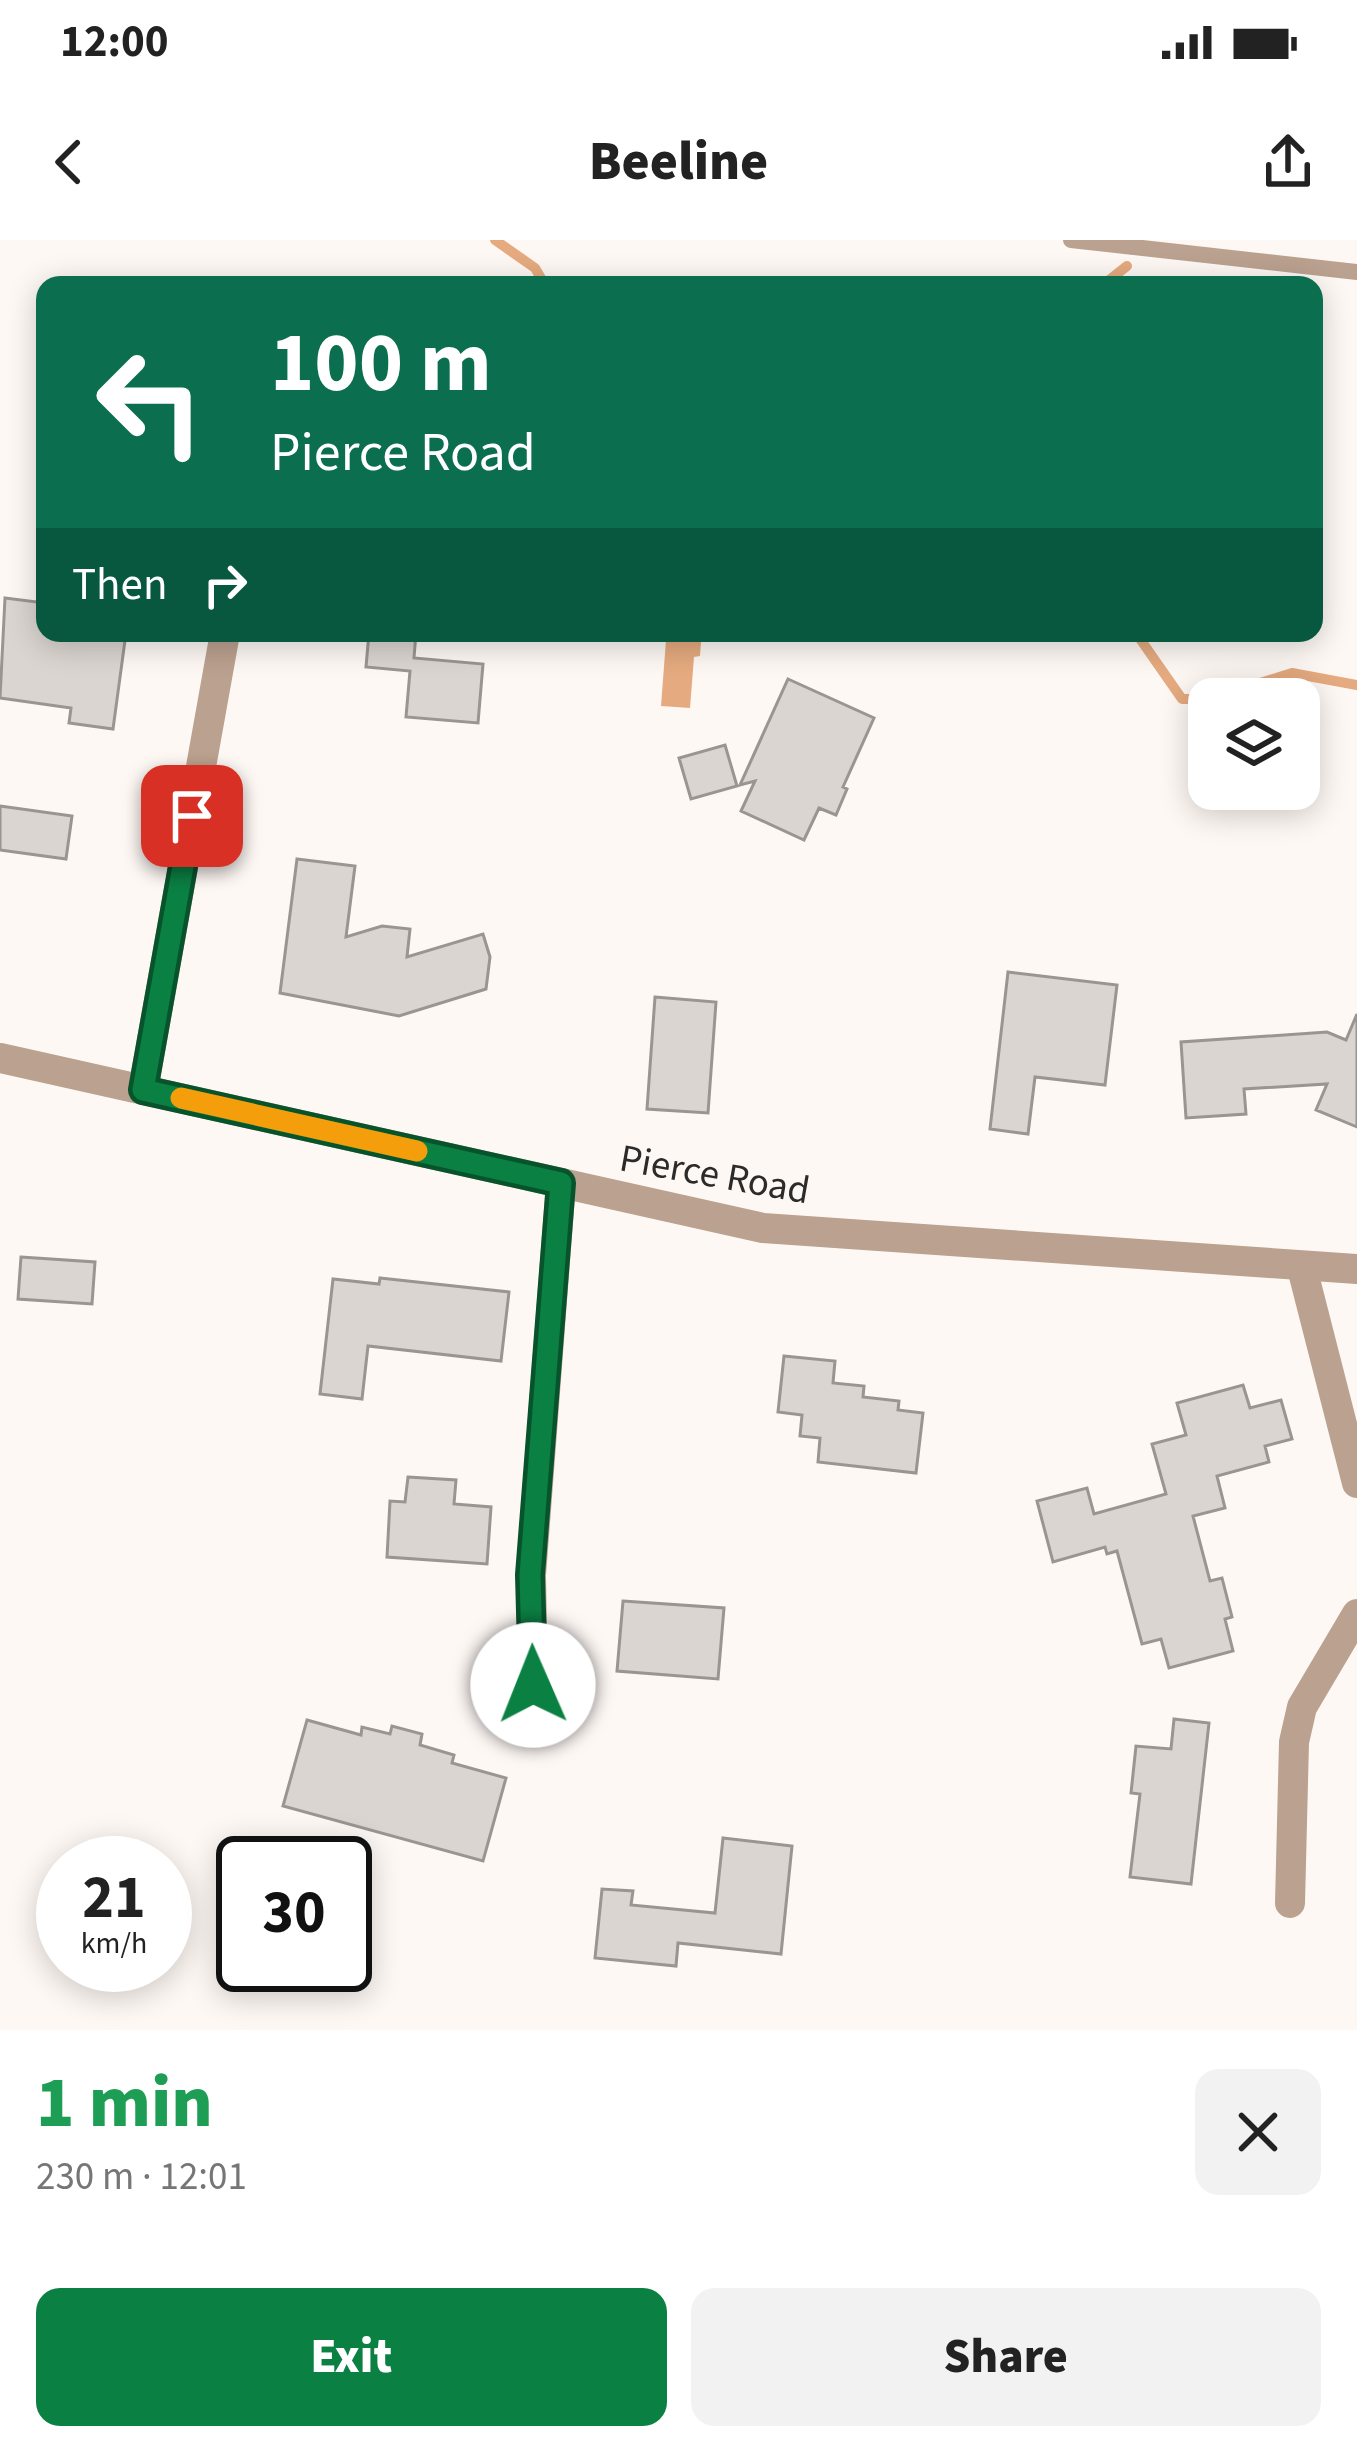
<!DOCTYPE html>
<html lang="en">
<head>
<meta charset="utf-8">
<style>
	body { margin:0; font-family:"Source Sans 3",sans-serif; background:#f2f2f2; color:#222; height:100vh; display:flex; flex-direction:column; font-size:45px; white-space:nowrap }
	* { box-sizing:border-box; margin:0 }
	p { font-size:39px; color:#767676 }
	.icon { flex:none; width:66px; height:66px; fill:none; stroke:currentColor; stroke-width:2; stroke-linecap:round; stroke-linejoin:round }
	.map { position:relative; height:1790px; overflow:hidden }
	.panel { display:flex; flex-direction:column; background:#fff; flex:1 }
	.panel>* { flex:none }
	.guide { position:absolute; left:36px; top:36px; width:1287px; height:366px; border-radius:24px; box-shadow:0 6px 30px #0003; background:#0b6e4f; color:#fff; overflow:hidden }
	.tools { position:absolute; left:1188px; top:438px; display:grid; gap:24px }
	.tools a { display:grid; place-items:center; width:132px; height:132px; border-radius:24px; background:#fff; box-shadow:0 6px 30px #0003; font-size:60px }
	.speed { position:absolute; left:36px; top:1596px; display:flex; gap:24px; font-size:60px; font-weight:700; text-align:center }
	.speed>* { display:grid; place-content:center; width:156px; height:156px; border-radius:50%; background:#fff; box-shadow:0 6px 30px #0003; line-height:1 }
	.speed small { font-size:30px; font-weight:400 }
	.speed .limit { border:6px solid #111; border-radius:18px; background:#fff; color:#111 }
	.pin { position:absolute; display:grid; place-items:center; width:102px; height:102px; color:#fff; margin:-51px; border-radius:24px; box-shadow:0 6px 18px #0006 }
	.me { position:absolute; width:132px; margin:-66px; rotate:359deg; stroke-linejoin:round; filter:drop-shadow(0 0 9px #0008) }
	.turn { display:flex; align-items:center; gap:42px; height:252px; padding:0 36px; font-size:54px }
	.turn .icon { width:156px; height:156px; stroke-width:2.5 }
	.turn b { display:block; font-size:84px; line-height:102px }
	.then { display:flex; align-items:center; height:114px; padding:0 36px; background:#0003; gap:24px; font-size:45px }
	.round { display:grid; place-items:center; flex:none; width:126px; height:126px; border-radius:24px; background:#f2f2f2 }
	.head { display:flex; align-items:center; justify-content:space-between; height:204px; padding:0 36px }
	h1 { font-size:72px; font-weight:800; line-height:90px; color:#1e9e55 }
	.primary-button { display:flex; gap:24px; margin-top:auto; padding:24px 36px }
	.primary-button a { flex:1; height:138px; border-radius:24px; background:#0b8043; color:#fff; font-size:48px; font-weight:800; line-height:138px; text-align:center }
	.primary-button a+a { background:#f2f2f2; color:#222 }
	.status { display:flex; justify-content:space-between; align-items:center; height:84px; padding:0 60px; background:#fff; direction:ltr }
	.status svg { height:33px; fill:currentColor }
	header { display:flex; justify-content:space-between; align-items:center; height:156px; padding:0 36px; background:#fff; font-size:54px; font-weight:800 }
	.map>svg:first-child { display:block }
</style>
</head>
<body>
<div class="status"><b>12:00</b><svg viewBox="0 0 49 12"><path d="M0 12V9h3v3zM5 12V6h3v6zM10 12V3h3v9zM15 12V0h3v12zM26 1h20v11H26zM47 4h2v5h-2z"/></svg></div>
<header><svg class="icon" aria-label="back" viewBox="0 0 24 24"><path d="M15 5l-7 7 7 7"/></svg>Beeline<svg class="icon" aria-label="share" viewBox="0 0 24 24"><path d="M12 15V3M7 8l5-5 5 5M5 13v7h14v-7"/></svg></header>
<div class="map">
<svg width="1357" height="1790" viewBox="0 0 1357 1790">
	<rect width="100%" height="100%" fill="#fef8f4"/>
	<path fill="#e5aa7f" d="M666,400L701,402L700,416L694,417L690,468L661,466Z"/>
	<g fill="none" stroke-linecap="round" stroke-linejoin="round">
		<path stroke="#e5aa7f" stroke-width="10" d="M495,0L535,28L545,45
			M1103,45L1127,26
			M1136,393L1182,459H1209
			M1209,459L1292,433L1357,445"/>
	</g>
	<path fill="#dbd5d1" stroke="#9b9592" stroke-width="3" d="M5,358L45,363V393H126L113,489L69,483L71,468L0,458Z
		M369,393H416L414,418L483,424L478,483L406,477L410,431L366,427Z
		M788,439L874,478L843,547L847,549L836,575L819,568L804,600L741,571L755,541L740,545Z
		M725,505L737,546L691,559L679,518Z
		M0,566L72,576L66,619L0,610Z
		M297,619L355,626L346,697L382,686L410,689L407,717L483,694L490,717L486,749L399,776L280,753Z
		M1008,732L1117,745L1105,845L1035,837L1028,894L990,889Z
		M655,757L716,762L708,873L647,869Z
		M1357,774V887L1316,870L1327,844L1244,849L1246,874L1186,878L1181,802L1327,792L1346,800Z
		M21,1017L95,1022L92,1064L18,1059Z
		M380,1038L509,1052L501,1121L368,1106L362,1159L320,1154L333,1039L379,1044Z
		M784,1116L835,1121L833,1143L864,1146L863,1157L899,1161L898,1170L923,1173L916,1233L818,1222L820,1198L800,1196L802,1175L778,1172Z
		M1243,1145L1250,1168L1281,1160L1292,1199L1265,1206L1269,1222L1217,1236L1225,1268L1193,1276L1210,1341L1222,1338L1232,1377L1225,1379L1233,1411L1169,1428L1161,1399L1142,1404L1117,1311L1107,1314L1105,1307L1053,1322L1037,1261L1087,1248L1094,1274L1166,1254L1152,1204L1186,1195L1177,1163Z
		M408,1237L456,1240L454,1264L491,1267L487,1324L387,1317L390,1261L405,1262Z
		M623,1361L724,1368L718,1439L617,1431Z
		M1174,1479L1209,1483L1191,1644L1130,1637L1140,1554L1131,1553L1136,1506L1171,1509Z
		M307,1480L361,1495L362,1487L390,1494L392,1486L422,1494L420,1505L454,1515L452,1523L506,1538L483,1621L283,1566Z
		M723,1598L792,1606L781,1714L678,1703L676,1726L595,1718L602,1649L633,1651L631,1665L715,1673Z"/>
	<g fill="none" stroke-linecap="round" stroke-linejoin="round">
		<path stroke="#bba18f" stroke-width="16" d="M1071,0L1357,32"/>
		<path stroke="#bba18f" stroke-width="30" d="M143,850L225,393
			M1302,1028L1357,1243
			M533,1445L531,1335L561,943
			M1290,1663L1294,1502L1302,1467L1357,1374"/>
		<path stroke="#bba18f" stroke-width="30" d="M0,818L763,988L1357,1029"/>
	</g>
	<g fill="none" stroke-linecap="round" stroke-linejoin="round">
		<g stroke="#07532c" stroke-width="30">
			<path id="route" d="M192,576L143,850L561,943L530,1335L533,1445"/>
		</g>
		<use href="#route" stroke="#0b8043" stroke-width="21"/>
		<path stroke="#f59e0b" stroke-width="21" d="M181,858L417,911"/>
	</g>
	<g text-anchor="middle" stroke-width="9" stroke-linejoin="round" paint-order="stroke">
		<g font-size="39" fill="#2d2b29" stroke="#fef8f4">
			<text transform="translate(715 933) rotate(10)" y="14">Pierce Road</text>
		</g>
	</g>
</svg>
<div class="tools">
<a><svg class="icon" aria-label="layers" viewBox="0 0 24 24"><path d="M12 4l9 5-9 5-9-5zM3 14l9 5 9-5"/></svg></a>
</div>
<div class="speed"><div>21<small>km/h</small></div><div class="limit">30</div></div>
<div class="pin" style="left:192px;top:576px;background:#d93025"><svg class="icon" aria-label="arrive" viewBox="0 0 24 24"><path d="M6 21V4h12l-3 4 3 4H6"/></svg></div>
<svg class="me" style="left:533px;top:1445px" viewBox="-20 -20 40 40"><circle r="19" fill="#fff"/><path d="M0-13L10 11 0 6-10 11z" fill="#0b8043"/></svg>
<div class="guide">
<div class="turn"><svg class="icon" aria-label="left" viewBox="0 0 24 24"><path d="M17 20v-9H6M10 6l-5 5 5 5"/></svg><div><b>100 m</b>Pierce Road</div></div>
<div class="then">Then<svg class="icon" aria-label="right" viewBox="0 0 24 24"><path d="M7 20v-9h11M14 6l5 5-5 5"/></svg></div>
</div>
</div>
<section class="panel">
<div class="head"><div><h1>1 min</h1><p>230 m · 12:01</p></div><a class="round"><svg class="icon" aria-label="close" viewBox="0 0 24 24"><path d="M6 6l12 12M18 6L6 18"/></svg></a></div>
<div class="primary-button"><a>Exit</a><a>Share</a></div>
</section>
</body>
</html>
